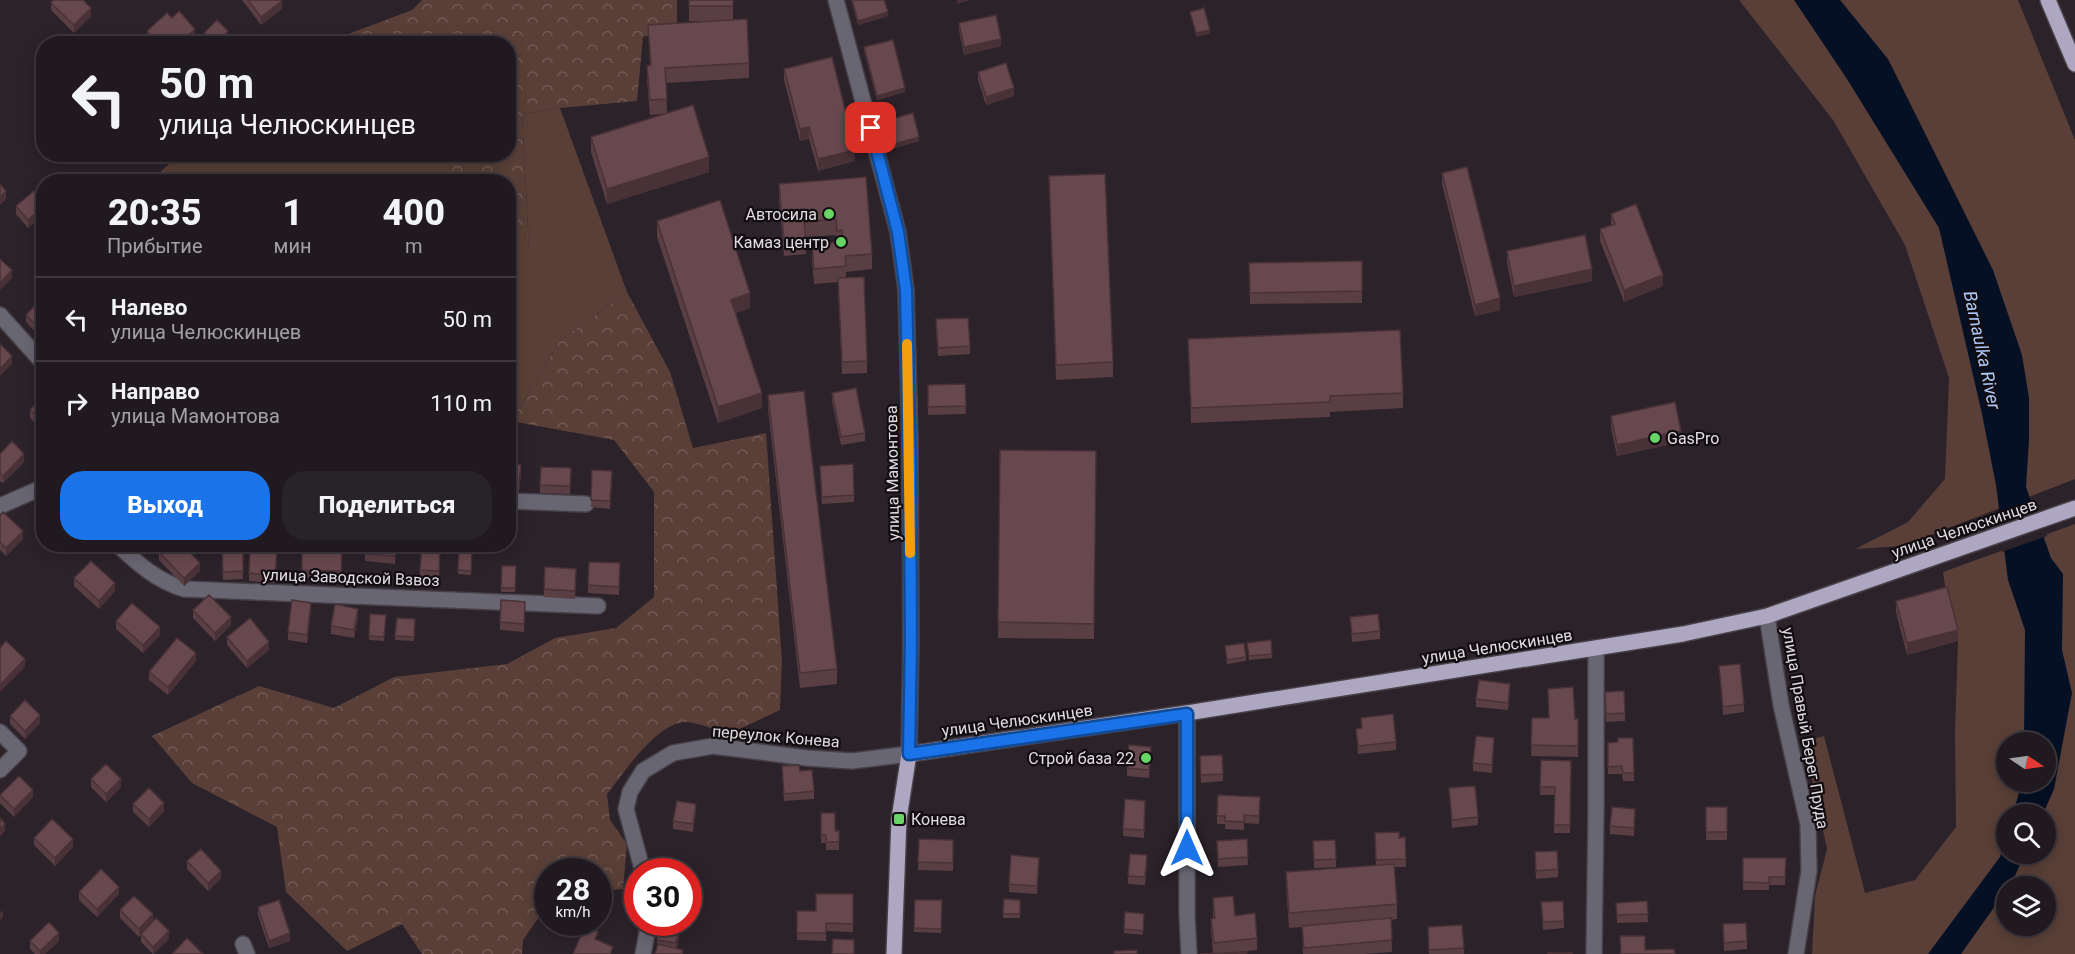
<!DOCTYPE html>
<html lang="ru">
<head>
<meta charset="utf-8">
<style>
	body { margin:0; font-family:Roboto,sans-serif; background:#282329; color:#f1f3f6; height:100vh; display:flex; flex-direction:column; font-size:22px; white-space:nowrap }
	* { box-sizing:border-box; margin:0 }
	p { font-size:20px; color:#a2a1a5 }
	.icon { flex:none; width:33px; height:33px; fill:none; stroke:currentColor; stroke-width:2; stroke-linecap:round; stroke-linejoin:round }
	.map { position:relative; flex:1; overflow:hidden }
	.sheet { position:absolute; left:36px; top:174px; width:480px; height:378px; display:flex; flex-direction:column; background:#201a20; border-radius:24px; box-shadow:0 3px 15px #0003,0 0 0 2px #3d383e }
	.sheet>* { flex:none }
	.guide { position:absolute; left:36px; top:36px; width:480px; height:126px; border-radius:24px; box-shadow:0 3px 15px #0003,0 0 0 2px #3d383e; background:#201a20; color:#f1f3f6; overflow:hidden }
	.needle { width:39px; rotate:103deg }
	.controls { position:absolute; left:1996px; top:732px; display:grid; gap:12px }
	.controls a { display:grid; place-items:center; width:60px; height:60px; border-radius:50%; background:#201a20; box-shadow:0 3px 15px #0003,0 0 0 2px #3d383e; font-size:30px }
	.speed { position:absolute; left:534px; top:858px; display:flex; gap:12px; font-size:30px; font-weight:700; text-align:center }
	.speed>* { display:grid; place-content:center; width:78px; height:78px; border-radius:50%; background:#201a20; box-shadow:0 3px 15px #0003,0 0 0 2px #3d383e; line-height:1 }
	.speed small { font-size:15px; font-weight:400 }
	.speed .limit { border:9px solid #d22; background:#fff; color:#111 }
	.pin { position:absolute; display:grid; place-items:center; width:51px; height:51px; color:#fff; margin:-26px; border-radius:12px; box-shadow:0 3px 9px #0006 }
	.me { position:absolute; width:66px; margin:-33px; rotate:0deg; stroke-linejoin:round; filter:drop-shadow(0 0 4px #0008) }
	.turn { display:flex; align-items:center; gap:21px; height:126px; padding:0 24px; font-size:27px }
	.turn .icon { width:78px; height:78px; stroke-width:2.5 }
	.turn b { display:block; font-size:42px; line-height:51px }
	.eta { display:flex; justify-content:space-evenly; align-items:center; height:102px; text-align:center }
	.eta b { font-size:36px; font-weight:800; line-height:42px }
	.primary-button { display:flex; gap:12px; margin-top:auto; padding:12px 24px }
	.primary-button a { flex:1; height:69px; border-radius:24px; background:#1a73e8; color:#fff; font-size:24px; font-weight:800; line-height:69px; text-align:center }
	.primary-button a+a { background:#282329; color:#f1f3f6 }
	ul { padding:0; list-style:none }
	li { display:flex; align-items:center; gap:18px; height:84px; padding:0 24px; border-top:2px solid #3d383e }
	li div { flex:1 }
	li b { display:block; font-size:22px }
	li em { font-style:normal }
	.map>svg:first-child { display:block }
</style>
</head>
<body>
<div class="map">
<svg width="2075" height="954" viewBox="0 0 2075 954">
	<defs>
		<pattern id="forest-crowns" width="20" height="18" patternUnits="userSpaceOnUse" patternTransform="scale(1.5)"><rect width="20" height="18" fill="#593f37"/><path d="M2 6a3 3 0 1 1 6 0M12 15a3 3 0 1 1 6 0" fill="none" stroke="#715a54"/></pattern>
	</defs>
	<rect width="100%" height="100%" fill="#2b222a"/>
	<path fill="#593f37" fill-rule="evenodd" d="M1739,0H2018L2075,140V479L1902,546L1855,549L1908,522L1945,479L1949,378L1905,245L1833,120Z
		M560,108L627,292L560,341L511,421L509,415V234L529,248L522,114Z
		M192,154L446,155L454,181L149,182L178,156Z
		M2075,524V954H1812L1815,896L1827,849L1804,741L1824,736L1865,893L1915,880L1956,827L1955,732L1958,641L1947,599L1943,572ZM2007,742H2046V782H2007ZM2007,814H2046V854H2007ZM2007,886H2046V926H2007Z"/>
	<path fill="url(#forest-crowns)" d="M422,0H677V28L643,37L637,101L560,108L522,114L529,249L509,234L508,182L454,181L446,155L508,154V44H322L412,10Z
		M627,292L670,372L693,448L766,433L782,661L780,710L729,734C716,730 701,724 688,722C658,720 624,773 607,794L610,820L627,844L623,889L599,891L598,872H548L547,905L523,940L522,954H422L402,924L347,951L286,892L277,827L192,783L152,736L259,686L334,708L394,677L507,664L555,638L616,628L654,597V492L614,440L511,421L560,341Z"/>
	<path fill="#051024" d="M1794,0H1840L1888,59L1993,270L2022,355L2029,398V440L2026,487L2051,558L2063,574L2062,650L2072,693L2054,789L2043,814H2013L2022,782H2046V742H2024L2025,630L2008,580L1996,485L1982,414L1939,228L1847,79Z
		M2007,833V854H2025L2012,882L2007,886V889L1961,954H1928L2000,857Z"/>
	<path fill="#2b222a" d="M2035,503L2047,536L2002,552L1997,516Z"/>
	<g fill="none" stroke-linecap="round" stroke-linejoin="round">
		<g stroke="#484047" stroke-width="18">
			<path id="minor" d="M0,315L44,364
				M508,501L586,504
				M0,506L41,488L44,485
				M117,544C137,563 157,581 184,589L598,606
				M1767,616L1781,705L1808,824L1809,871L1796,954
				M1187,713V915L1189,954
				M0,732L19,751L0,770
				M643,872L626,809L630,792L643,771L673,753L713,746L807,758L852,761L909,754L911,642L910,441L906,290L898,232L836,0
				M243,944L247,954
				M643,954L649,922
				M1594,954L1596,811V648"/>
		</g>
		<g stroke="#484047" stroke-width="18">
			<path id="major" d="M2048,0L2075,64
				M894,954L899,819L909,754L1187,713L1683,634L1767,616L2075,508"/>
		</g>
		<use href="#minor" stroke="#696673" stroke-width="15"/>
		<use href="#major" stroke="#ada7c2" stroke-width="15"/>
	</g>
	<path fill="#593e44" d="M242,0H281L282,9L261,25Z
		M689,0H733V20L749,63V78L666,83L667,113L709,172L607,204L591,152V137L663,114L650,115L647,81V66L650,65L648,25L711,21H689Z
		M851,0H884L888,16L858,25Z
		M51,3L91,16L74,33L51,10Z
		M959,23L1001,46L964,55L959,31Z
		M147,31L195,37L188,44H152L147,39Z
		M204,33L228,35L219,44H210L204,37Z
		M864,47L905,92L877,100L864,51Z
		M784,69L855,161L818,171L809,139L800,141L784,80Z
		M978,72L1014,96L986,105L978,80Z
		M888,120L919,141L894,148L888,124Z
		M1442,173L1500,310L1475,316L1442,184Z
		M1049,176L1113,362V377L1056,380Z
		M866,177L872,254V269L846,272V278L867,361V373L842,374L838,282L814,284L812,260V244L836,242V235L806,237V254L784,256L779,200V184Z
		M44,202V214L28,228L16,214V206Z
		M1611,214L1663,286L1624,302L1600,241V229L1611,225Z
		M657,221L750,308L735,313L762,408L718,423L657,237Z
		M1507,251L1592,281L1514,297L1507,263Z
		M1362,261V303L1250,304L1249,263Z
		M42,298V339L26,322V315Z
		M936,327L970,346V354L938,356Z
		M1188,339L1403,393V408L1330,412V417L1191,423Z
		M965,384L966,414L928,415V385Z
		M832,393L865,433V441L841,445L832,401Z
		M768,395L837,669V684L800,688L768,410Z
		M44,398V431L30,418V410Z
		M1611,416L1681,442L1617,456L1611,428Z
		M1000,450L1096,451L1094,639L998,638Z
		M0,454L24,462L3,483L0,481Z
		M508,464L521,473L519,492L508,491Z
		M820,466L854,495V502L822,504Z
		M571,468L570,494L540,493V485Z
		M592,470L612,479L610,509L591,507Z
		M0,516L23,539L6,556L0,550Z
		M396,544L395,564L365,561V554Z
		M222,547H243V579L223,580Z
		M459,548L472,549L471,575L458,574Z
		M302,549L342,550L341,579L302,578Z
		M440,551L439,579L420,577V570Z
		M159,552L200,571L184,586L159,560Z
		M277,558L275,583L249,581V573Z
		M620,563L619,595L588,593V585Z
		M502,566H516L515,592H501Z
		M576,577L575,599L544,597V589Z
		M74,578L115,591L99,609L74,586Z
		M1896,601L1958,641L1907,655L1896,612Z
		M525,602L524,632L500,630V622Z
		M193,610L231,625L215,641L193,618Z
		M311,611L307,643L288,640V632Z
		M370,614L386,615L384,641L369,640Z
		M358,617L354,638L331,634V626Z
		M1350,617L1380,631V639L1352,642Z
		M397,618L415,619L414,641L395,640Z
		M116,621L160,635L143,653L116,629Z
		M227,637L269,650L247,668L227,645Z
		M1225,646L1246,657V661L1227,664Z
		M1247,647L1272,654V658L1249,660Z
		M196,661L168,695L149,680V672Z
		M1719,666L1744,704V712L1723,715Z
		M1548,689L1575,719H1578V757L1531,756L1532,718H1549Z
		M1510,692L1508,710L1476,707V699Z
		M1605,699L1625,713V721L1606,722Z
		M10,716L40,723L25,739L10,724Z
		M1361,718L1396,742V750L1358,754L1356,729L1361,728Z
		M1633,738L1634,781H1623L1622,774H1608V743L1618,742Z
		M1494,746L1492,773L1473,771V763Z
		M1151,755L1149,778L1127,776V768Z
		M1541,760L1571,761L1570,833H1554V795H1540Z
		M1200,764L1223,774V781L1201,783Z
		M782,766L800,771L814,791V799L784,801Z
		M91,779L121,787L106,802L91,787Z
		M1449,788L1478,817V825L1452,828Z
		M0,795L33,797L14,817L0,803Z
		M133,804L164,811L149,827L133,812Z
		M1260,805L1259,824L1244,823V830L1225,829V824H1217V816Z
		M1706,807H1727V840H1706Z
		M1145,808L1144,838L1123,836V829Z
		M696,812L693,832L673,829V821Z
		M821,813L835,831H839V850H826V843H821Z
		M1635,817L1634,836L1610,834V826Z
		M1375,833L1399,838L1405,837L1406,867H1394L1397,904V919L1391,920L1392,952L1365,954H1303L1302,927L1289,928L1286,887V872L1376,865Z
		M34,838L73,847L55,866L34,845Z
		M919,839L953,840V871L918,870Z
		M1247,839L1248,865L1218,867L1217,841Z
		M1313,841L1336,859V867L1314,868Z
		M1743,858H1786L1785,885H1769V890H1743Z
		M1535,860L1558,869V877L1536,879Z
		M187,861L221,878L208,891L187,869Z
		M1147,863L1145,885L1128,884V876Z
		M1039,866L1037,894L1009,892V884Z
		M79,892L119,894L97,917L79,900Z
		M853,894V932L826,931V941L797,940V911H816Z
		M1213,898L1235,916L1257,938V950L1231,953H1213L1211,930V919L1213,918Z
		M1004,899L1020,900V918H1003Z
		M915,900H942L941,933L914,932Z
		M1647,901L1648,922L1617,923L1616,903Z
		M1541,902L1564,921V928L1543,930Z
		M258,907L290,941L269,948L258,915Z
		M120,910L153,922L169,939L153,954L141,942V935L139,937L120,918Z
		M1125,912L1144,914L1143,935L1124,933Z
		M1723,924L1747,941V949L1724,951Z
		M1428,927L1464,948V954H1429Z
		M680,931L677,948L683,954L657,947V940Z
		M30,941H59L45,954H35L30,949Z"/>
	<path fill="#493237" d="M957,0H970L957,4Z
		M282,1V9L261,25V17Z
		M91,8V16L74,33V25Z
		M888,12V16L858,25V21Z
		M195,29V37L188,44H180Z
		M1210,30V34L1196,37V33Z
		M228,31V35L219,44H215Z
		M1001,39V46L964,55V47Z
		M905,88V92L877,100V96Z
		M1014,88V96L986,105V97Z
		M809,127V139L800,141V129Z
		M919,137V141L894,148V144Z
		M855,150V161L818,171V159Z
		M709,157V172L607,204V189Z
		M6,191V199L0,205V197Z
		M44,206V214L28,228V220Z
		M1592,269V281L1514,297V286Z
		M12,270V278L0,290V283Z
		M1663,275V286L1624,302V290Z
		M750,293V308L731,315V300Z
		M1500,298V310L1475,316V305Z
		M12,356V364L0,376V369Z
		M762,393V408L718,423V407Z
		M1681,431V442L1617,456V445Z
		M24,454V462L3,483V476Z
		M23,531V539L6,556V548Z
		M200,563V571L184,586V578Z
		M115,583V591L99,609V601Z
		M311,603V611L307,643V635Z
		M358,609V617L354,638V630Z
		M231,617V625L215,641V633Z
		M160,627V635L143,653V645Z
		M1958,630V641L1907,655V643Z
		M269,642V650L247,668V661Z
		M196,653V661L168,695V687Z
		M25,659V667L0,692V685Z
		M40,715V723L25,739V731Z
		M121,779V787L106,802V794Z
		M33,790V797L14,817V809Z
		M164,803V811L149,827V819Z
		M696,804V812L693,832V824Z
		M5,824V831L0,837V829Z
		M73,839V847L55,866V858Z
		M221,871V878L208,891V883Z
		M119,887V894L97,917V909Z
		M3,910V918L0,920V913Z
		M153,914V922L139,937V929Z
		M680,923V931L676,951V943Z
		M169,931V939L153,954V947Z
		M59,933V941L45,954H40V951Z
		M290,933V941L269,948V941Z"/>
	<path fill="#68484f" stroke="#493237" stroke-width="1.5" d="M53,0H83L91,8L74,25L51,3Z
		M248,0H281L282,1L261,17Z
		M689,0H733V6H689Z
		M852,0H884L888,12L858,21Z
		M1204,8L1210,30L1196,33L1190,12Z
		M179,11L195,29L180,44H159L147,31L167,13L172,18Z
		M996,15L1001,39L964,47L959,23Z
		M747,19L749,63L665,68L667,99L650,100L647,66L651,65L648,25Z
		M217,20L228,31L215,44H214L204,33Z
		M893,40L905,88L877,96L864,47Z
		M832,57L855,150L818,159L809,127L800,129L784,69Z
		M1006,63L1014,88L986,97L978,72Z
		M693,105L709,157L607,189L591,137Z
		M913,113L919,137L894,144L888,120Z
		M1467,167L1500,298L1475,305L1442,173Z
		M1105,174L1113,362L1056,365L1049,176Z
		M866,177L872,254L845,256L846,266L814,269L812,244L843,242L842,230L837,231L836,219L804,222L806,239L784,241L779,184Z
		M0,184L6,191L0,197Z
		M34,191L44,202V206L28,220L16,206Z
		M720,200L750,293L731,300L762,393L718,407L657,221Z
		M1636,204L1663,275L1624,290L1600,229L1615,224L1611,214Z
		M1585,235L1592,269L1514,286L1507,251Z
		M0,259L12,270L0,283Z
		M1362,261V291L1250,293L1249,263Z
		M864,277L867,361L842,362L838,278Z
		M42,298L44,299V329L42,331L26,315Z
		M968,318L970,346L938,348L936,319Z
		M1400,330L1403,393L1330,396V402L1191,408L1188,339Z
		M0,344L12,356L0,369Z
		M965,384L966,406L928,407V385Z
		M856,388L865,433L841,437L832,393Z
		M804,391L837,669L800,673L768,395Z
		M42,397L44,398V423L30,410Z
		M1675,402L1681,431L1617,445L1611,416Z
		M12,441L24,454L3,476L0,473V454Z
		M1000,450L1096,451L1094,624L998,622Z
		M508,464L521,465L519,484L508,483Z
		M853,464L854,495L822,497L820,466Z
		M541,467L571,468L570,486L540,485Z
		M592,470L612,471L610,501L591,500Z
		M3,512L23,531L6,548L0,542V516Z
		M166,544H182L200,563L184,578L159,552Z
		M366,544H396L395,556L365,554Z
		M422,544H440L439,571L420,570Z
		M222,547H243V571L223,572Z
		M250,548L277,550L275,575L249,573Z
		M459,548L472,549L471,571L458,570Z
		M302,549L342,550L341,571L302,570Z
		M91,561L115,583L99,601L74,578Z
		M589,562L620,563L619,587L588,585Z
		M502,566H516L515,588H501Z
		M545,567L576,569L575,591L544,589Z
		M1947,587L1958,630L1907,643L1896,601Z
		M209,595L231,617L215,633L193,610Z
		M292,600L311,603L307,635L288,632Z
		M501,600L525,602L524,624L500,622Z
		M132,603L160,627L143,645L116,621Z
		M335,604L358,609L354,630L331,626Z
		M370,614L386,615L384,637L369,636Z
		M1378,614L1380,631L1352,634L1350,617Z
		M250,618L269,642L247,661L227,637Z
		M397,618L415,619L414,637L395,636Z
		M177,638L196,653L168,687L149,672Z
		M1271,640L1272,654L1249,656L1247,643Z
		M6,641L25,659L0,685V648Z
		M1244,643L1246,657L1227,660L1225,646Z
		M1740,664L1744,704L1723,707L1719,666Z
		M1479,680L1510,684L1508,703L1476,699Z
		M1573,687L1575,719H1578V746L1531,745L1532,718H1549L1548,689Z
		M1624,691L1625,713L1606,714L1605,692Z
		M25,700L40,715L25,731L10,716Z
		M1393,714L1396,742L1358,746L1356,729L1362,728L1361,718Z
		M1476,736L1494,738L1492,765L1473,763Z
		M1618,738H1633L1634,773H1623L1622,766L1608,767V743L1618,742Z
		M1129,745L1151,747L1149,770L1127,768Z
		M1222,755L1223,774L1201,775L1200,756Z
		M1541,760L1571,761L1570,825H1554L1555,787H1540Z
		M106,764L121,779L106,794L91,779Z
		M799,765L800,771L812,770L814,791L784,794L782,766Z
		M19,776L33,790L14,809L0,795Z
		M1475,786L1478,817L1452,820L1449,788Z
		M149,788L164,803L149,819L133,804Z
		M1218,795L1260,797L1259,816L1244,815V822L1225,821V816H1217Z
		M1125,799L1145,801L1144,830L1123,829Z
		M677,801L696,804L693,824L673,821Z
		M1612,807L1635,809L1634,828L1610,826Z
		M1706,807H1727V832H1706Z
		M821,813H835V831H839V842H826V835H821Z
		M0,818L5,824L0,829Z
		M52,819L73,839L55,858L34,838Z
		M1399,832V838L1405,837L1406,859L1376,860L1375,833Z
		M919,839L953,840V863L918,862Z
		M1247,839L1248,857L1218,859L1217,841Z
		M1335,840L1336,859L1314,860L1313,841Z
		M201,849L221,871L208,883L187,861Z
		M1557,851L1558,869L1536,871L1535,852Z
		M1130,854L1147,855L1145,877L1128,876Z
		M1011,855L1039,858L1037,886L1009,884Z
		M1743,858H1786L1785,877H1769V883L1743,882Z
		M1394,864L1397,904L1289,913L1286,872Z
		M101,869L119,887L97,909L79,892Z
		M816,894H853V924L826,923V933H797V911H816Z
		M134,896L153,914L139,929L120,910Z
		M1233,896L1235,916L1255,913L1257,938L1214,943L1211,919L1215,918L1213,898Z
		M1004,899L1020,900V914H1003Z
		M279,900L290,933L269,941L258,907Z
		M915,900H942L941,929L914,928Z
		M1563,901L1564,921L1543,922L1541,902Z
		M1647,901L1648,914L1617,915L1616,903Z
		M1125,912L1144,914L1143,931L1124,929Z
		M156,918L169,931L153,947L141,934Z
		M1391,918L1392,940L1304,948L1302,926Z
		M49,922L59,933L40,951L30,941Z
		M660,922L680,923L676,943L657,940Z
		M1746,923L1747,941L1724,943L1723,924Z
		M1462,925L1464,948L1429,950L1428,927Z
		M585,926L598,932L595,939L613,947L610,954H573Z
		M1620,936H1645V950L1674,949L1675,954H1621Z
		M187,938L203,954H172Z
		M833,939L854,940V954H832Z
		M658,944L683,950L682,954H655Z
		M1137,950V954H1114V951Z
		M1247,952V954H1200Z
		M1548,953H1572V954H1548Z"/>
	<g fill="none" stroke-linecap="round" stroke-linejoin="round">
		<g stroke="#114b97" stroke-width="15">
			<path id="route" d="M871,128L898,232L906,290L910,463L911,642L909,754L1187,714V848"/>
		</g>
		<use href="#route" stroke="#1a73e8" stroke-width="10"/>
		<path stroke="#f59e0b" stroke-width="10" d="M907,344L910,553"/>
	</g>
	<g fill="#68d465" stroke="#110d11" stroke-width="2">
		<circle cx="829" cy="214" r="6"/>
		<circle cx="841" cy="242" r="6"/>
		<circle cx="1655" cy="438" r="6"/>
		<circle cx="1146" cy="758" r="6"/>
		<rect x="893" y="813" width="12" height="12" rx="3"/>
	</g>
	<g text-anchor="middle" stroke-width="4.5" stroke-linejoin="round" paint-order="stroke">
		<g font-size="16" fill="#e2dce1" stroke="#110d11" text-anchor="end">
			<text x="817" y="220">Автосила</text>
			<text x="829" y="248">Камаз центр</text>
			<text x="1667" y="444" text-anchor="start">GasPro</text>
			<text x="1134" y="764">Строй база 22</text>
			<text x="911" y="825" text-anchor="start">Конева</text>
		</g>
		<g font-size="16" fill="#e2dce1" stroke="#110d11">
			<text transform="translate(892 473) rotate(-91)" y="6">улица Мамонтова</text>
			<text transform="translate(1964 528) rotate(-19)" y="6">улица Челюскинцев</text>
			<text transform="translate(351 577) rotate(2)" y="6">улица Заводской Взвоз</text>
			<text transform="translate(1497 646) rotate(-9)" y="6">улица Челюскинцев</text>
			<text transform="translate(1017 720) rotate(-8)" y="6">улица Челюскинцев</text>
			<text transform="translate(1806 728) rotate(80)" y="6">улица Правый Берег Пруда</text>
			<text transform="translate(776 736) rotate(5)" y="6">переулок Конева</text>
		</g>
		<g font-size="18" font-style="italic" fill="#adcafa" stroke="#110d11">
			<text transform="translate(1982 350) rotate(78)" y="6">Barnaulka River</text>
		</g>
	</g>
</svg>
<div class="controls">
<a><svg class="needle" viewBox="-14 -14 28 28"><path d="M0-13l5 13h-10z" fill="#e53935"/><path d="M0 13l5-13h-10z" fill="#a2a1a5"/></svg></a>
<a><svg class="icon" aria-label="search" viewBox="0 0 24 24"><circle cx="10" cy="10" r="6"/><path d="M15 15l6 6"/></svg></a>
<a><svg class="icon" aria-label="layers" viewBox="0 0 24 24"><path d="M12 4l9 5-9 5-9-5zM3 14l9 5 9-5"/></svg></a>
</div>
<div class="speed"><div>28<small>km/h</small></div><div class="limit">30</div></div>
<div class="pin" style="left:871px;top:128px;background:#d93025"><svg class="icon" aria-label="arrive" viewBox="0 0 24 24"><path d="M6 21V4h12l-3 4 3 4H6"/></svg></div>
<svg class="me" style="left:1187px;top:848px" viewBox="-20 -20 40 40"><path d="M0-17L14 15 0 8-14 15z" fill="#1a73e8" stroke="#fff" stroke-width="4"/></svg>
<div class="guide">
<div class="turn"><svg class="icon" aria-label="left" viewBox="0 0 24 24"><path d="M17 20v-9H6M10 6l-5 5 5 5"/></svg><div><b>50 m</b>улица Челюскинцев</div></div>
</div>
<section class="sheet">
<div class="eta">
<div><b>20:35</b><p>Прибытие</p></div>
<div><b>1</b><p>мин</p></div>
<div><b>400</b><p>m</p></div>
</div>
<ul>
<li><svg class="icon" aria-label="left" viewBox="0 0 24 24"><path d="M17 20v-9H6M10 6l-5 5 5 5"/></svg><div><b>Налево</b><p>улица Челюскинцев</p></div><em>50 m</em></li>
<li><svg class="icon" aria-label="right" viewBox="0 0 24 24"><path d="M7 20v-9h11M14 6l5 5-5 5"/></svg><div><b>Направо</b><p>улица Мамонтова</p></div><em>110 m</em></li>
</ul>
<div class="primary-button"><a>Выход</a><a>Поделиться</a></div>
</section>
</div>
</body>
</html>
